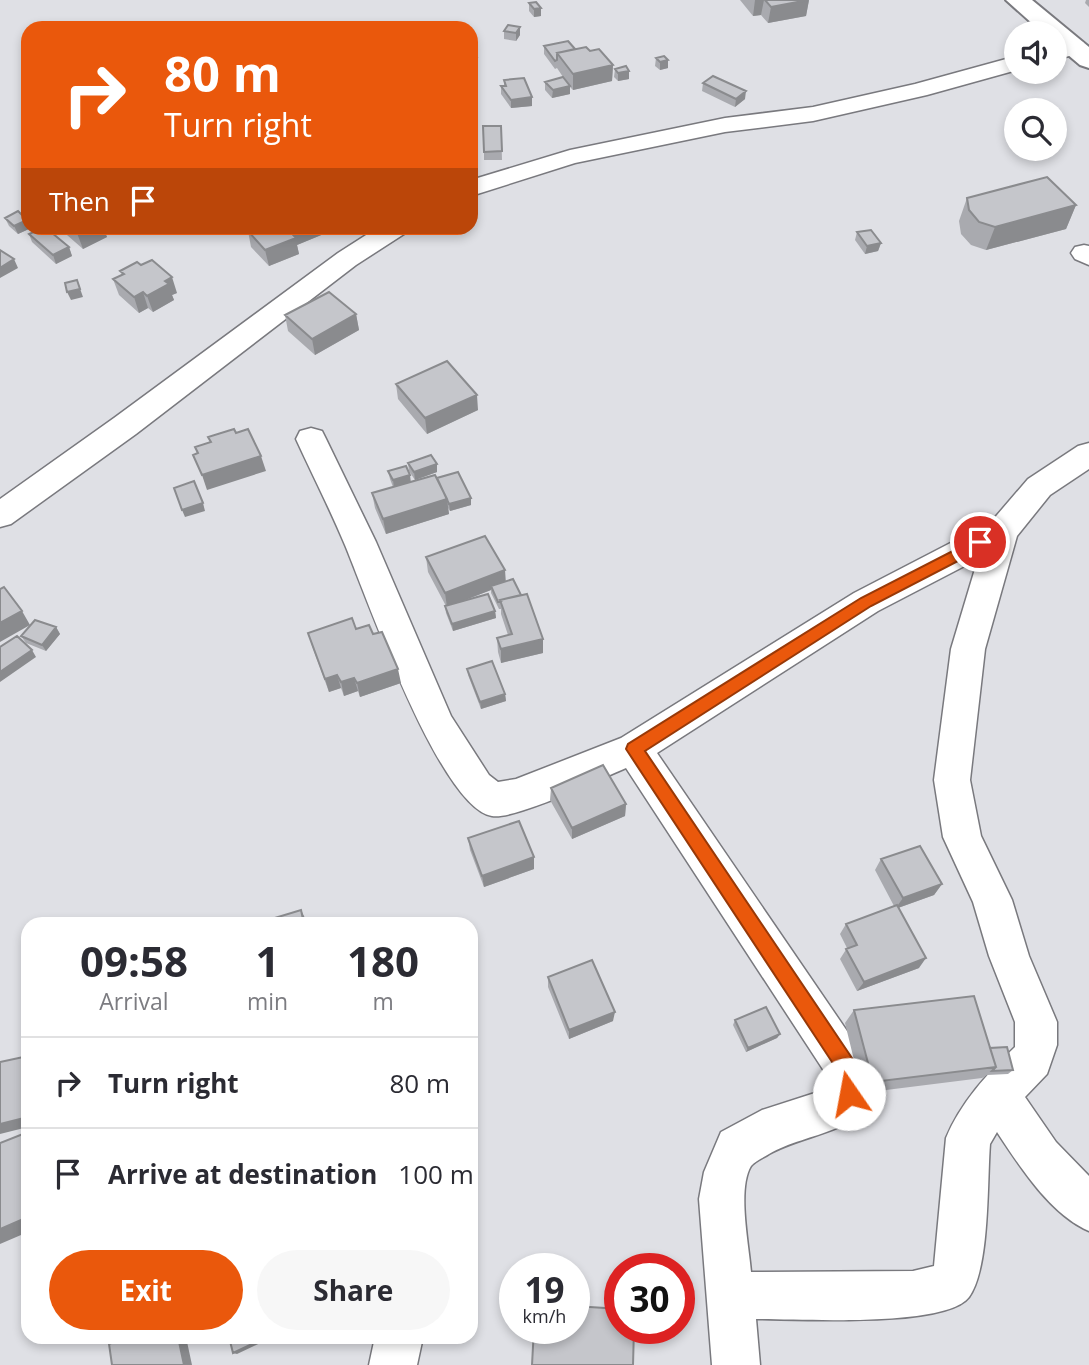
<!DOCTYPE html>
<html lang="en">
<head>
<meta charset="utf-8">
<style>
	body { margin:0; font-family:"Open Sans",sans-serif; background:#f7f7f7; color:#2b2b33; height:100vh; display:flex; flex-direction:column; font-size:26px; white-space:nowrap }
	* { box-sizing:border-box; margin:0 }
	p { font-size:23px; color:#7c7c81 }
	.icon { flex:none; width:38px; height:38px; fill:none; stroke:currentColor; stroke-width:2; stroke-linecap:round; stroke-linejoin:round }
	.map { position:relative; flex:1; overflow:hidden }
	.details { position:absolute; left:21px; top:917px; width:457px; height:427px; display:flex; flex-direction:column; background:#fff; border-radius:21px; box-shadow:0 4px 10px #0003 }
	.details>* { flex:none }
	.guide { position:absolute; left:21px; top:21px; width:457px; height:214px; border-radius:21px; box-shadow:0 4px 10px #0003; background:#ea580c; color:#fff; overflow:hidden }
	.tools { position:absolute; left:1004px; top:21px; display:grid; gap:14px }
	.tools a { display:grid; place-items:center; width:63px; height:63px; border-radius:50%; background:#fff; box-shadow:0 4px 10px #0003; font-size:35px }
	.speed { position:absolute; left:499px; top:1253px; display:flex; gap:14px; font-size:35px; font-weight:700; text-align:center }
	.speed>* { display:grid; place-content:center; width:91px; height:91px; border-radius:50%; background:#fff; box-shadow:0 4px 10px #0003; line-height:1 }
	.speed small { font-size:18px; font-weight:400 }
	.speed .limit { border:10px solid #d22; background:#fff; color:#111 }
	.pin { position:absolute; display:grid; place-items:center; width:60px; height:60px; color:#fff; margin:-30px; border:4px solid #fff; border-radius:50%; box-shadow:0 2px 7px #0007 }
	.me { position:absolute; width:77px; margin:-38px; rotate:348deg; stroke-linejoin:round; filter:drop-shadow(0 0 5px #0008) }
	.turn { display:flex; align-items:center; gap:24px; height:147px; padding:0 28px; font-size:32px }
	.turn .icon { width:91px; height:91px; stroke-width:2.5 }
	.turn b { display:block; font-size:49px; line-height:60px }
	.then { display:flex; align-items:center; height:66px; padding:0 28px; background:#0003; gap:14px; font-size:26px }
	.eta { display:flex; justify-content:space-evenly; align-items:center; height:119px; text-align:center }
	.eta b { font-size:42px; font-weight:700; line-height:49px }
	.cta { display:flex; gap:14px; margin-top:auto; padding:14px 28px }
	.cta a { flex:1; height:80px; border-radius:42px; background:#ea580c; color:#fff; font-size:28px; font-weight:700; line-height:80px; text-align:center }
	.cta a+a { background:#f7f7f7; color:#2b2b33 }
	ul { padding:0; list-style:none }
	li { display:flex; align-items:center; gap:21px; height:91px; padding:0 28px; border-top:2px solid #e1e1e2 }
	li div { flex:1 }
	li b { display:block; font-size:26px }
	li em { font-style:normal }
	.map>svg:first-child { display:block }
</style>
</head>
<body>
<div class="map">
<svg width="1089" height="1365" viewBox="0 0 1089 1365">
	<rect width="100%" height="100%" fill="#dfe0e5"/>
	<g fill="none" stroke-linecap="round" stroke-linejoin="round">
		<g stroke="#79797e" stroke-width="3">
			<path id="street" d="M1075,40L1083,42L1086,47L1083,52L1055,60V46Z
				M1017,56V70L927,95L813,121L725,132L575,163L471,196V180L570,150L725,118L813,107L915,84Z
				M377,228H408L404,234L356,265L136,434L11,524L0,527V499L114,418L338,253Z
				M1084,245L1089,246V265L1075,259L1071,253L1075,247Z
				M311,428L322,431L326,439L376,542L451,716L489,775L498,782L516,779L621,738L854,593L991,522L1028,479L1078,446L1089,443V469L1050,495L1017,536L985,649L970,780L981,836L1012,900L1029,956L1057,1022V1045L1047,1074L1025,1097L1056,1142L1089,1176V1231C1051,1215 1020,1167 997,1132L990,1144C987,1181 990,1268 969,1297C946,1328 797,1319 756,1319L760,1365H712L699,1199L704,1172L721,1132L762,1110L818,1092L827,1085L826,1074L626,768C600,779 515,820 492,816C440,808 366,595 345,545C330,509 312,474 296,439L300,431ZM978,559L951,649L934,780L943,837L973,902L989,956L1015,1022V1047C987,1074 961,1102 946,1138L934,1266L913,1271L751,1272C749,1245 737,1189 751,1166C755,1161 763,1158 769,1154C816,1127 896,1134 862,1053L657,753L878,611Z
				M375,1337H423L417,1365H369Z"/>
		</g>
		<g stroke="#79797e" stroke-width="4">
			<path id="secondary" d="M1006,0H1032L1089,47V68L1080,65L1055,44V33H1043Z"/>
		</g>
		<use href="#street" fill="#fff" fill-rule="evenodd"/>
		<use href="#secondary" fill="#fff" fill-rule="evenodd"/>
	</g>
	<path fill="#a9aaaf" d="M740,0H809L806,16L768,23L761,15L753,16Z
		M1086,0H1089V7L1085,3Z
		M529,3L541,8V16L534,17L529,11Z
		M520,27V35L516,41L504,39V31Z
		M544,46L590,51L613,65L612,81L573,90L570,87V94L552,98L545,90V82L563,77L557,68L555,69L544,54Z
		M471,58L477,74L474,90L471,89Z
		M656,58L668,68L660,70L655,66Z
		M615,69L629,71V79L618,81L614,77Z
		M504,80L532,97V106L511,108L501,94V86H504Z
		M703,83L745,99L735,107L702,91Z
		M501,126L502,160H484V152Z
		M967,198L1076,205L1066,229L986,250L971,245L961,234L959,221Z
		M5,218L31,228L18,234L9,226Z
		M59,228H103L107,237L83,249Z
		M256,228H330L331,231L297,245L299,254L269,266L251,247L248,231Z
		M857,232L881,243L878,251L865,254L855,240Z
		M29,234L69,247L72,256L56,264L32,242Z
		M120,271L177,293L172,295L174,300L153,312L148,308L139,313L119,295L113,279L122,275Z
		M356,314L359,330L315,355L288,331L285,315Z
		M396,384L478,410L427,434L398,399Z
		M408,463L437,464V472L415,480L409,471Z
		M388,471L411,482L437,479L471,498V505L450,511L448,508L449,514L386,534L375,508L372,493L393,487L390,479Z
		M426,557L505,581L543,653L501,663L498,652L497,638L508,635L501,614V609H499L491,593V590L460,602L495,611L496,618L453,631L446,613L445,606H446L428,572Z
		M56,627L60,634L46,651L26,643L21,636Z
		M356,629L373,634L401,683L360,697L358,691L344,696L341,688L329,692L312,646L308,633Z
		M467,669L505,694L506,701L481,709L468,675Z
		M551,788L626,804L625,816L572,839L550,800Z
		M468,838L534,869L484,887L470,850Z
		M881,859L942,884L934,895L898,908L919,968L857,991L840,959L847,948L840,934L846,924L894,906L875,870Z
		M548,977L613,1021L569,1039L548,987Z
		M854,1010L990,1048L1013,1070L1008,1074L987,1075L982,1078L862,1093L845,1023Z
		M735,1020L780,1034L777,1038L746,1052L733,1025Z"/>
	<path fill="#8a8b8e" d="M755,0H764L761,15L753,16Z
		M809,0L806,16L768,23L771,7Z
		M541,8V16L534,17V9Z
		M520,27V35L516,41V33Z
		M477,58V74L474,90L473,74Z
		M668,60V68L660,70V62Z
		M613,65L612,81L573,90V74Z
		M629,71V79L618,81V73Z
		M570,86V94L552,98L553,90Z
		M746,91L745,99L735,107L736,99Z
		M532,97V106L511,108V100Z
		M1076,205L1066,229L986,250L995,227Z
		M27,220L28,228H31L18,234L14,226Z
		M89,228H103L107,237L83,249L77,233Z
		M299,228H330L331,231L297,245L299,254L269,266L265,250L295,238L293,230Z
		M881,243L878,251L865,254L867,246Z
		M69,247L72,256L56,264L53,255Z
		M14,259L18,268L0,278V268Z
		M172,277L177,293L172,295L174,300L153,312L147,296L165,281Z
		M77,280L83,297L71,300L67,292Z
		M143,292L148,308L139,313L134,297Z
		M356,314L359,330L315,355L312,339Z
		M477,395L478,410L427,434L425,418Z
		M261,456L266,471L207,490L202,475Z
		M437,464V472L415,480L414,472Z
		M410,475L411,483L394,488L393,480Z
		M471,498V505L450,511L449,504Z
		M447,499L449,514L386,534L383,519Z
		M203,503L205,511L185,517L182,510Z
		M505,570L506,584L491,586V590L447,607L445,593Z
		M22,611L30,625L0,642V623Z
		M495,611L496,618L453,631L452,624Z
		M56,627L60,634L46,651L42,645Z
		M543,639V653L501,663V649Z
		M32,650L36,657L0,682V672Z
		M398,669L401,683L360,697L357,683Z
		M337,675L341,688L329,692L325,679Z
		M354,678L358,691L344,696L341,682Z
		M505,694L506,701L481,709L480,702Z
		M626,804L625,816L572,839V828Z
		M534,857V869L484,887L482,876Z
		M942,884L934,895L895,909L903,898Z
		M301,910L308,924H304Z
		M926,958L919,968L857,991L864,982Z
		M615,1012L613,1021L569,1039V1030Z
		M780,1034L777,1038L746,1052L748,1048Z
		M28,1117V1127L0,1134V1124Z
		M28,1217V1232L0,1244V1229Z
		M178,1337H186L192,1365H184Z
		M267,1337H273L237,1354L233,1353Z"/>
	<path fill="#c5c6cb" stroke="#8a8b8e" stroke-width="2" d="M765,0H808L771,7Z
		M536,2L541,8L534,9L529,3Z
		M508,25L520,27L516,33L504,31Z
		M568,41L575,49L557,53V60L555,61L544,46Z
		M586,47L590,51L599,49L613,65L573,74L557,53Z
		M664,56L668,60L660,62L656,58Z
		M471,58H477L473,74L471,73Z
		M626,66L629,71L618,73L615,69Z
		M713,76L746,91L736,99L703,83Z
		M563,77L570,86L553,90L545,82Z
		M524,78L532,97L511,100L501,86H506L504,80Z
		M483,126H501L502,151L484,152Z
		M1047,177L1076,205L995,227L979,222L969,210L967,198Z
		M18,211L27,220L14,226L5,218Z
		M43,228H46L69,247L53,255L29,234Z
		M70,228H89L77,233Z
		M256,228H287L296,238L265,250L248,231Z
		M871,230L881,243L867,246L857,232Z
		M0,250L14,259L0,268Z
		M152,260L172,277L165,281L169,284L147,296L143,292L134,297L113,279L124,274L120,271L137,262L141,265Z
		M77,280L80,289L67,292L65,283Z
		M329,292L356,314L312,339L285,315Z
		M447,361L477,395L425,418L396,384Z
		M234,429L236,433L248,429L261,456L202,475L193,455L198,453L195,447L211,442L208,437Z
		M431,455L437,464L414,472L408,463Z
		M406,466L410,475L393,480L388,471Z
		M458,472L471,498L449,504L437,478Z
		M435,475L447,499L383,519L372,493Z
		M194,481L203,503L182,510L174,488Z
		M485,536L505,570L445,593L426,557Z
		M513,579L521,595L500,600L501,601L498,602L491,586Z
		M4,587L22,611L0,623V589Z
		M488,594L495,611L452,624L445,606Z
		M527,594L543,639L501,649L497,638L512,634L500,600Z
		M352,618L356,629L369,625L373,634L382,632L398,669L357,683L354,678L341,682L337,675L325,679L308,633Z
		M35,620L56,627L42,645L21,636Z
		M17,636L32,650L0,672V647Z
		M492,661L505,694L480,702L467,669Z
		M603,765L626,804L572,828L551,788Z
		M519,821L534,857L482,876L468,838Z
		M920,846L942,884L903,898L881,859Z
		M897,905L926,958L864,982L846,949L857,945L846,924Z
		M301,910L304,924H255Z
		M592,960L615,1012L569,1030L548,977Z
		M974,996L996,1067L873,1082L854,1010Z
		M766,1007L780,1034L748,1048L735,1020Z
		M1007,1047L1013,1070L992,1071L996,1067L990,1048Z
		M28,1056V1117L0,1124V1062Z
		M28,1132V1217L0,1229V1143Z
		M574,1306L620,1309V1328H634L633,1365H532L534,1328H574Z
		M126,1337H178L184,1365H112L109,1344Z
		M229,1337H267L233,1353Z"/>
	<path fill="#ea580c" stroke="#983908" stroke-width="2" d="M980,537L987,542L985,547L871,606L645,751L854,1061L859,1094L856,1101L849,1104L843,1101L838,1071L626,749L628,744L861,598Z"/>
</svg>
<div class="tools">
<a><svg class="icon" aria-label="sound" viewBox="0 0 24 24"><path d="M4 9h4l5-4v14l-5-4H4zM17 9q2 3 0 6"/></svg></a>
<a><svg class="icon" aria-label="search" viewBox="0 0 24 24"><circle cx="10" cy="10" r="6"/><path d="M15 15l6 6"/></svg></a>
</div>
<div class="speed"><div>19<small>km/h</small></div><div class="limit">30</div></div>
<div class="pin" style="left:980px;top:542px;background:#d93025"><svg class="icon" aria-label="arrive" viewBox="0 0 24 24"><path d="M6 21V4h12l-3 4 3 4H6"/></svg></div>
<svg class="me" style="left:849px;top:1094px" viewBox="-20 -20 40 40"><circle r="19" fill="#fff"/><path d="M0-13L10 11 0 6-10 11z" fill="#ea580c"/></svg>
<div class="guide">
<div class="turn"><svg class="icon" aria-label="right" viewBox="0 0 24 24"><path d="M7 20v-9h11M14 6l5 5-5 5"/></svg><div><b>80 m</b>Turn right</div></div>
<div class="then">Then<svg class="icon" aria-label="arrive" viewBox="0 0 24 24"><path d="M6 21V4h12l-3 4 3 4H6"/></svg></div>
</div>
<section class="details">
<div class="eta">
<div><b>09:58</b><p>Arrival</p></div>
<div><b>1</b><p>min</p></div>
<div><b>180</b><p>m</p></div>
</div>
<ul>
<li><svg class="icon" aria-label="right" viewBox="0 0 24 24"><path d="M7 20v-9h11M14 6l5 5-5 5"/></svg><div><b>Turn right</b></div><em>80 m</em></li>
<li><svg class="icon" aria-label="arrive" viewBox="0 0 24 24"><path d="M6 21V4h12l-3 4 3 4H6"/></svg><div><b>Arrive at destination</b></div><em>100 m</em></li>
</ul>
<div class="cta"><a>Exit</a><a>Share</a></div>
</section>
</div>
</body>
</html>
